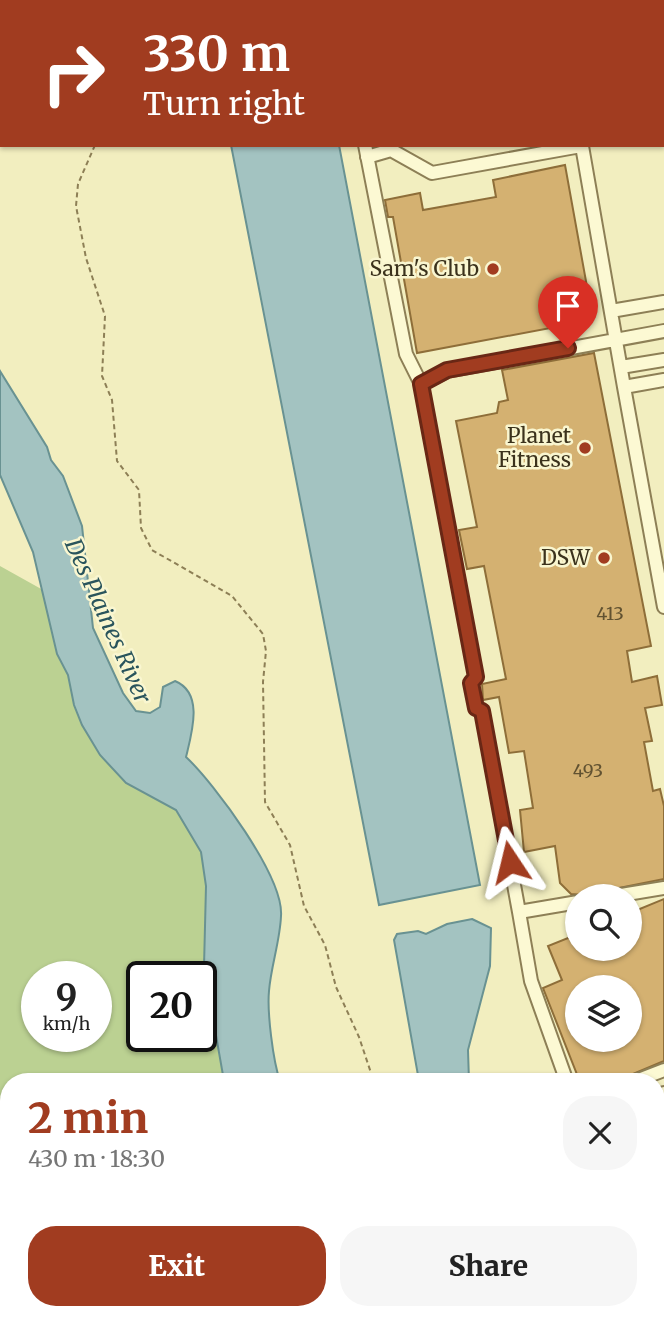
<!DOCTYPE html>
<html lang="en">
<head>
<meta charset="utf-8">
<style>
	body { margin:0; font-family:Merriweather,serif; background:#f6f6f6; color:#222; height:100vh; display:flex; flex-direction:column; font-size:26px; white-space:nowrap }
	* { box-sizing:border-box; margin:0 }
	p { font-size:23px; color:#767676 }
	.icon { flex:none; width:38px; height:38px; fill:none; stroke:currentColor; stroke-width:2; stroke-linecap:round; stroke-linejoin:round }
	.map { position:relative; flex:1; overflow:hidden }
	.panel { position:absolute; left:0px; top:1073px; width:665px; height:247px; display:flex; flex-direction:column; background:#fff; border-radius:28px 28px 0 0; box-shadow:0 2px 5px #0004 }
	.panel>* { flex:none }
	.guide { position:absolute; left:0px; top:0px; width:665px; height:147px; box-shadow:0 2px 5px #0004; background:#a13c20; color:#fff; overflow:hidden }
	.buttons { position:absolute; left:565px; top:884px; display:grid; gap:14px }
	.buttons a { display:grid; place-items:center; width:77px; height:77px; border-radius:50%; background:#fff; box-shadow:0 2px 5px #0004; font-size:35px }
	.speed { position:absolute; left:21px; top:961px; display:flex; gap:14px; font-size:35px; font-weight:700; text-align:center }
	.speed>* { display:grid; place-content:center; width:91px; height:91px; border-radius:50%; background:#fff; box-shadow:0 2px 5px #0004; line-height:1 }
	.speed small { font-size:18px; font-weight:400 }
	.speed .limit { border:4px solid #111; border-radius:10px; background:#fff; color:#111 }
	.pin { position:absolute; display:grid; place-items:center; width:60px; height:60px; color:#fff; margin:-72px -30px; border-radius:50% 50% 50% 0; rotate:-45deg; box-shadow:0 0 7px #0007 }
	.pin .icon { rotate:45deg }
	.me { position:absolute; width:77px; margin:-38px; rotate:350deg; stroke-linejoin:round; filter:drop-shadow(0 0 5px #0008) }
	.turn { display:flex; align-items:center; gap:24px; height:147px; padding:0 28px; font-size:32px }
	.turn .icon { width:91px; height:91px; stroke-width:2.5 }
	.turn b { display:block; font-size:49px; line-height:60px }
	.round { display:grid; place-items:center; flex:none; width:74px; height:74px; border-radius:28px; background:#f6f6f6 }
	.headline { display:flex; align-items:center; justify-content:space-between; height:119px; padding:0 28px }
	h1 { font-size:42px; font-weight:800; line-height:52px; color:#a13c20 }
	.cta { display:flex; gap:14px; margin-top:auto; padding:14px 28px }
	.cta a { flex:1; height:80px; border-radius:28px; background:#a13c20; color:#fff; font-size:28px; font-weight:800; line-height:80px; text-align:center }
	.cta a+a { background:#f6f6f6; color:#222 }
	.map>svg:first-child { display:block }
</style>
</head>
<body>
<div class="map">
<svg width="664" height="1319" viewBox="0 0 664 1319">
	<rect width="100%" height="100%" fill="#f2eebf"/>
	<path fill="#bbd192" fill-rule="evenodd" d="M0,566L43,590L57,654L68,675L74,705L126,783L176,810L201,852L206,886L204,967L224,1081L9,1082V1311L0,1303ZM37,976H96V1036H37ZM142,976H201V1036H142Z
		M9,1311H318L323,1319H12Z"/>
	<path fill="#a3c3c1" stroke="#699292" stroke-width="2" d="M203,0H311V2H203Z
		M231,145H339L480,885L379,905Z
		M0,371L47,447L51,460L63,476L82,526L93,628L123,693L136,711L150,713L160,707L163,687L175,681C204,693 192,732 186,757C214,783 284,877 281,916C280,941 271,966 269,991C267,1012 273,1061 280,1081H224L204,967L206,886L201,852L176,810L126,783L100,755L82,725L74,705L68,675L57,654L33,552L0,475Z
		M472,919L491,928L490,966L468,1050L469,1081H419L394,940L397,934L418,931L426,934L447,924Z
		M318,1311H378L382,1319H323Z
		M535,1311H586L590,1319H539Z"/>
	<path fill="#d4b171" stroke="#8e6e39" stroke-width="2" fill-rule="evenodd" d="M565,165L593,320L417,353L393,217H388L385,200L420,193L423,210L496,197L493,180Z
		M594,353L651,646L627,651L632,682L657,676L662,705L645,708L652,741L644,742L653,791L660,789L664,806V879L584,895L571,894L560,883L555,846L524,852L520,810L533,808L524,751L509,753L499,697L483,700L482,684L506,679L484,566L467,569L459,530L477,527L456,421L497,413L499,402L508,400L502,370Z
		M664,899V1061L614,1082H580L543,988L562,980L548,946L578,934V948H630V913ZM578,987H630V1040H578Z
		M664,1164V1293L656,1295V1166Z"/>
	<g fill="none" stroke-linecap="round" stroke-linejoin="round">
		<g stroke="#8d7f56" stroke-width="16">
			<path id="minor" d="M338,0V2
				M663,102H664
				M365,145L406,354L421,384
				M575,145L582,146L624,387
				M367,157L391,150L432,173L581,146
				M611,311L664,302
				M621,367L664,360
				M664,380L624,387L664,607
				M615,896L664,888
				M519,912L482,711L476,708L471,683L476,677L421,384L447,371L664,331
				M567,1082L531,981L519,912L578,902
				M633,1082L664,1070
				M656,1096L664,1093
				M656,1304L664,1302"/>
		</g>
		<path stroke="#8d7f56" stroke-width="2" stroke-dasharray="5 3.5" stroke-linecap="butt" d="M145,2V0
			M95,145L78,184L76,206L86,258L105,316L102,376L112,400L117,461L139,490L141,528L152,550L232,596L263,634L266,651L263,682L265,802L290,845L304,906L325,945L336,987L359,1037L374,1082
			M505,1311L510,1319"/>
		<use href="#minor" stroke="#fcf9d3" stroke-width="12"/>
	</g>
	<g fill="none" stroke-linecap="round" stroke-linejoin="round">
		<g stroke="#692715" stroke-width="18">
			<path id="route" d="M510,862L482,711L476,708L471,683L476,677L421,384L447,370L568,348"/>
		</g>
		<use href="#route" stroke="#a13c20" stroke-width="12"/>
	</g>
	<g fill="#a13c20" stroke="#f9f6d0" stroke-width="2.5">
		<circle cx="493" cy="269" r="7"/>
		<circle cx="585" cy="448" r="7"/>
		<circle cx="604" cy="558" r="7"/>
	</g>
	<g text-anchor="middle" stroke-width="5" stroke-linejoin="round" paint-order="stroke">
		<g font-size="18" fill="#615231">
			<text x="610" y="620">413</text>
			<text x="588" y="777">493</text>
		</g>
		<g font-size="21" fill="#3b321c" stroke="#f9f6d0" text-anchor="end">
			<text x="479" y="276">Sam's Club</text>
			<text x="571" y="443">Planet<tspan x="571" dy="24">Fitness</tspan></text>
			<text x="590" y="565">DSW</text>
		</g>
		<g font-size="23" font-style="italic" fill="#29545c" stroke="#f9f6d0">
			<text transform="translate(108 621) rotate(66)" y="8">Des Plaines River</text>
		</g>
	</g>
</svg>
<div class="buttons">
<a><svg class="icon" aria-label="search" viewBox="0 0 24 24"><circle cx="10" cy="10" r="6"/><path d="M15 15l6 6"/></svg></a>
<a><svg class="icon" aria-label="layers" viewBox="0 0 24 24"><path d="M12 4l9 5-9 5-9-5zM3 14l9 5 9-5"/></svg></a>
</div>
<div class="speed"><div>9<small>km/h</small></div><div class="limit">20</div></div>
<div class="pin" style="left:568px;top:348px;background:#d93025"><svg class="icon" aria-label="arrive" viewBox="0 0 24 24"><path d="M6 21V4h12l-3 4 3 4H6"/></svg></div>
<svg class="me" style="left:510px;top:862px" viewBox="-20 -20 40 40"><path d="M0-17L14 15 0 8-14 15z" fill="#a13c20" stroke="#fff" stroke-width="4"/></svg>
<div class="guide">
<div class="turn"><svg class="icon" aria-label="right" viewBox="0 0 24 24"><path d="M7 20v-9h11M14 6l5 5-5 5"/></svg><div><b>330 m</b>Turn right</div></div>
</div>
<section class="panel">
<div class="headline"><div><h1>2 min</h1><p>430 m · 18:30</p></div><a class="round"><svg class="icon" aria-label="close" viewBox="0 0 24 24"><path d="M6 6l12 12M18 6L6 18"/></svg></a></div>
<div class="cta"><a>Exit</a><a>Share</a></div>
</section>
</div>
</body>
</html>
